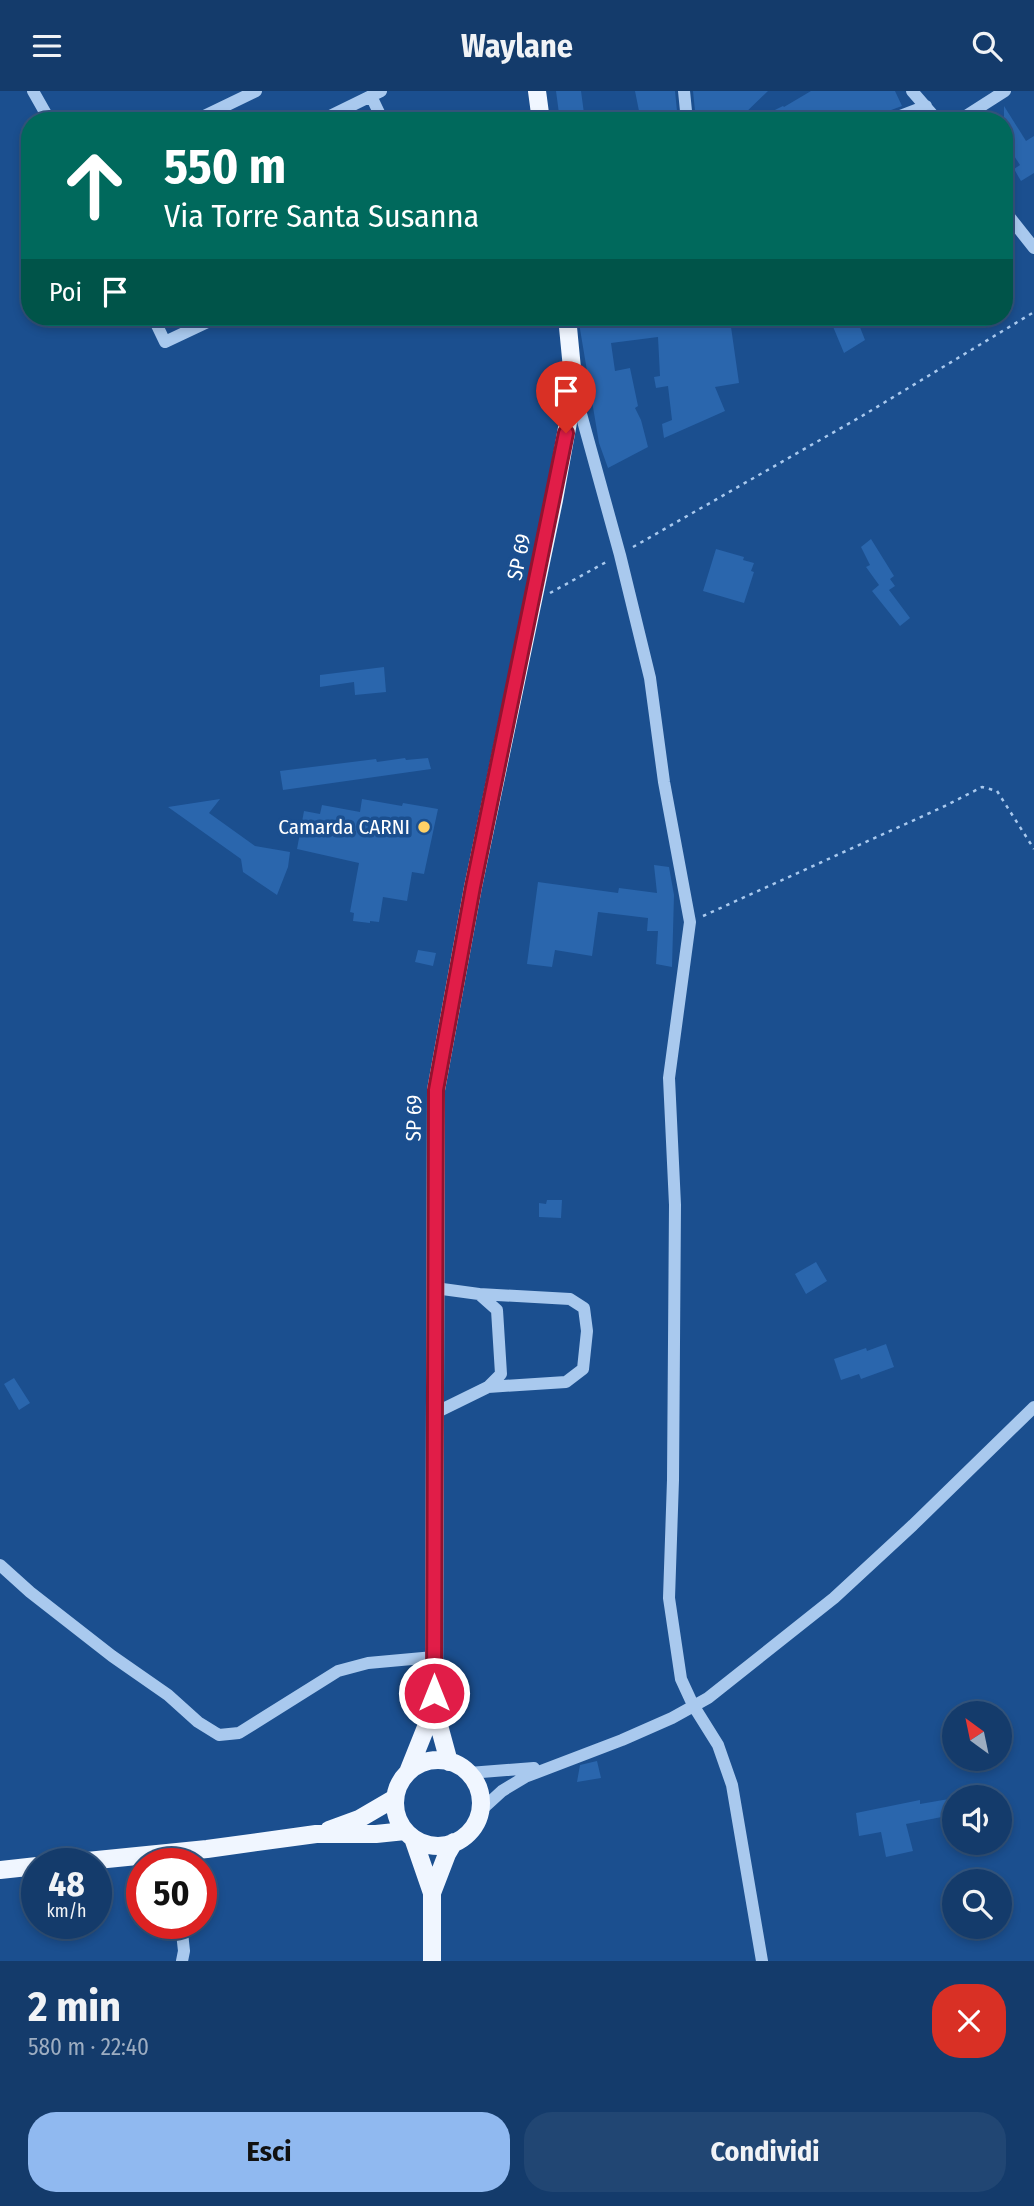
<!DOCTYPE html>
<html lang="it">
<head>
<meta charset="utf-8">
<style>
	body { margin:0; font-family:"Fira Sans Condensed",sans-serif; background:#214673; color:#f1f3f6; height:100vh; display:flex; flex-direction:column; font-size:26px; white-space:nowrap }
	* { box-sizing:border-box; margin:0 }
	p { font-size:23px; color:#9dadc1 }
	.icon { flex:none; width:38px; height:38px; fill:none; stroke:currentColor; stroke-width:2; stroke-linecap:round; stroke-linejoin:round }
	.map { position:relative; height:1870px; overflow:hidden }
	.sheet { display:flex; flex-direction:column; background:#143b6b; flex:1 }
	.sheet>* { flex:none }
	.guide { position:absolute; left:21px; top:21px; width:992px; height:214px; border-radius:28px; box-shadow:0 4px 10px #0003,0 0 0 2px #33557e; background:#00695c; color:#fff; overflow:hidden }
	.needle { width:46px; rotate:327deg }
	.tools { position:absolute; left:942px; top:1610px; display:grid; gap:14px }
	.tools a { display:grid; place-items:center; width:70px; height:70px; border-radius:50%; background:#143b6b; box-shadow:0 4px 10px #0003,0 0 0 2px #33557e; font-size:35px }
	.speed { position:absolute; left:21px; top:1757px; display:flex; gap:14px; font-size:35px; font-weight:700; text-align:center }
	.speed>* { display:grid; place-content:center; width:91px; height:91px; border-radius:50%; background:#143b6b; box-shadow:0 4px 10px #0003,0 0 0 2px #33557e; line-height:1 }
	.speed small { font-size:18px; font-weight:400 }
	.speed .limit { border:10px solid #d22; background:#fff; color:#111 }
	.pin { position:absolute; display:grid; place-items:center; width:60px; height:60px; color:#fff; margin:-72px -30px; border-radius:50% 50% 50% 0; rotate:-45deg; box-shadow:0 0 7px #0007 }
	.pin .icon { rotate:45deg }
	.me { position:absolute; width:77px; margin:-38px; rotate:0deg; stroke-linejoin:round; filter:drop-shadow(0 0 5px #0008) }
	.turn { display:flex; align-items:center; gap:24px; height:147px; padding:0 28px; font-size:32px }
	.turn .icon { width:91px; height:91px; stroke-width:2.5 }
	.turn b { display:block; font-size:49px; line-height:60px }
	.then { display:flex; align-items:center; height:66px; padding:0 28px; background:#0003; gap:14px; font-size:26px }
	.round { display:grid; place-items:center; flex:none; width:74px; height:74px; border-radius:28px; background:#214673 }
	.head { display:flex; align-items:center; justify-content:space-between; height:119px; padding:0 28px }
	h1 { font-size:42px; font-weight:700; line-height:52px }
	.primary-button { display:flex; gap:14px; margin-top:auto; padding:14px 28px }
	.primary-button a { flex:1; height:80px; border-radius:28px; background:#90b9f0; color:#111; font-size:28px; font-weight:700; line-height:80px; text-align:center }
	.primary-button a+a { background:#214673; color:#f1f3f6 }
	header { display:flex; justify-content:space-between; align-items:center; height:91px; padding:0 28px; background:#143b6b; font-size:32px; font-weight:700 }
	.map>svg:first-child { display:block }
</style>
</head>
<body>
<header><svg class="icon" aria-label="menu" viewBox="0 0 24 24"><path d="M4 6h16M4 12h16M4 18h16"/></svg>Waylane<svg class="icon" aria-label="search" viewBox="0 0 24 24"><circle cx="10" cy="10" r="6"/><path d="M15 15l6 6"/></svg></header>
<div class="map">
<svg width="1034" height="1870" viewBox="0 0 1034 1870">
	<rect width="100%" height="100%" fill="#1b4f8f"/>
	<path fill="#2a66ad" d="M556,0H581L585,30H560Z
		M635,0H675L678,30H641Z
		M693,0H768L737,30H696Z
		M811,0H895L902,15L883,22L878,30H752L783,15L784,16Z
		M1004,15L1026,50L1034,45V82L1021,90L1014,78L1020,74L1004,49Z
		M578,226H751L752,233L731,236L739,292L715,296L725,320L664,347L662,333L672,329L668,295L656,297L654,286L660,285L658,246L611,252L615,280L630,277L638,315L635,317L641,329L648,356L608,377L599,352Z
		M829,226H856L865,249L844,262Z
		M871,448L894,485L890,488L895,495L889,499L910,527L900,535L872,500L879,494L866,476L870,474L861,456Z
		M716,458L744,466L743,469L754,472L751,480L754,481L744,512L703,500Z
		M384,576L386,601L355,604L354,591L320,596V584Z
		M405,667L406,669L428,667L431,678L283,699L280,680L376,668L377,671Z
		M220,708L209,722L255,755L290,761L288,776L277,804L243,781L241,768L168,716Z
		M362,708L402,715L403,712L438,718L424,783L412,781L407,810L383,806L379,831L370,830V832L353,830L354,822L350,821L359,772L297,758L304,720L320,723L322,714L360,721Z
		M654,774L669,776L674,804L672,876L656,873L658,840H647L648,827L598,821L592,865L555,859L552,876L527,873L538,791L618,802L619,797L657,802Z
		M418,859L436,862L433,875L415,871Z
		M547,1109H562L561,1127L539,1126V1112L546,1113Z
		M816,1171L827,1190L806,1203L795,1183Z
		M886,1253L894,1276L861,1288L859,1283L841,1289L834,1268L866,1257L867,1260Z
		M14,1287L30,1312L19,1319L4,1293Z
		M597,1670L601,1687L577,1691L580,1674Z
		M949,1708L952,1724L906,1733L913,1760L886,1766L881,1741L859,1745L856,1722L920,1709V1713Z"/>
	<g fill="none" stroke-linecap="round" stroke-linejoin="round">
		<path stroke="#a9c9ee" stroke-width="2.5" stroke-dasharray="3.5 5" stroke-linecap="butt" d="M633,456L862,325L1034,221
			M550,502L608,470
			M703,825L945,715L982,696L997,700L1034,758"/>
		<path stroke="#a9c9ee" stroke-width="12" d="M33,0L50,30
			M684,0L687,30
			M912,0L938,30
			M371,5L383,30
			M194,30L256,0
			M320,30L381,0
			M887,30L926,15
			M958,30L1005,0
			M1004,119L1034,157
			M153,226L165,251L218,226
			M575,301L620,464L650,587L664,691L690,831L669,987L675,1114L673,1389L669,1507L681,1588L693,1614L718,1654L732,1694L762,1870
			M479,1203L570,1208L584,1217L587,1240L583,1278L566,1291L488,1296
			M435,1322L488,1296L501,1283L497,1219L479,1203L435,1197
			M0,1474L30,1501L112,1565L168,1604L198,1631L219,1644L239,1642L338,1580L368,1572L434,1566
			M469,1682L534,1677
			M479,1721L502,1700L525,1686L622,1649L672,1627L708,1607L834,1507L913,1434L1034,1316
			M181,1832L184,1860L182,1870"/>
		<path stroke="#f0f6ff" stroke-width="18" d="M537,0L541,30
			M395 1712a43 43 0 1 1 86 0a43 43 0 1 1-86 0Z
			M449,1671L434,1616L436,999L473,796L554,409L574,298L567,226
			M408,1681L434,1616
			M329,1739L359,1728L395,1707
			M413,1747L432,1802V1870
			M57,1773L207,1758L316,1743H376L405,1740
			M0,1779L37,1775
			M432,1802L447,1763L454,1751"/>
	</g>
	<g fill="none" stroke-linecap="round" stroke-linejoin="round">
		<g stroke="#92132f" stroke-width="18">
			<path id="route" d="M434,1602L436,999L473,796L566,342"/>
		</g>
		<use href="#route" stroke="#e11d48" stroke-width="12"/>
	</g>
	<circle fill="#ffd166" stroke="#1b4f8f" stroke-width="2.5" cx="424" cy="736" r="7"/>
	<g text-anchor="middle" stroke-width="7" stroke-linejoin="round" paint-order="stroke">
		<g font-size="21" fill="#fff" stroke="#1b4f8f">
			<text transform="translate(519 466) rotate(-78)" y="7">SP 69</text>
			<text transform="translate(414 1027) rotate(-89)" y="7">SP 69</text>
		</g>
		<g font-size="21" fill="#fff" stroke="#1b4f8f" text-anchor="end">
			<text x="410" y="743">Camarda CARNI</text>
		</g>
	</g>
</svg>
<div class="tools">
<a><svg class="needle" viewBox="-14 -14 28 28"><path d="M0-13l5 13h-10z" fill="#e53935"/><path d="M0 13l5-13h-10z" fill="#9dadc1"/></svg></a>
<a><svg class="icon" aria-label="sound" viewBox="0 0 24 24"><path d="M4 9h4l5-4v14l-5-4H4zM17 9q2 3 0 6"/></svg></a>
<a><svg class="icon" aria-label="search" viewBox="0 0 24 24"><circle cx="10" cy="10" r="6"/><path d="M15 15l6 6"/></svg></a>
</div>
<div class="speed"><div>48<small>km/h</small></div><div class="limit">50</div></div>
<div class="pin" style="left:566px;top:342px;background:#d93025"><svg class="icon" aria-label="arrive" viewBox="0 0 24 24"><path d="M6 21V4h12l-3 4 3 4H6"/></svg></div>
<svg class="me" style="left:434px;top:1602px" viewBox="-20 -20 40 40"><circle r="17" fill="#e11d48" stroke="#fff" stroke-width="3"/><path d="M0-11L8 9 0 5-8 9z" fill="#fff"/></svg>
<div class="guide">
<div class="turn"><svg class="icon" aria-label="ahead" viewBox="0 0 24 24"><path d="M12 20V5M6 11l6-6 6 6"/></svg><div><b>550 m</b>Via Torre Santa Susanna</div></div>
<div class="then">Poi<svg class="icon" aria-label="arrive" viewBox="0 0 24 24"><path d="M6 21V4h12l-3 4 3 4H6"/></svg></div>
</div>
</div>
<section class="sheet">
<div class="head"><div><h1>2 min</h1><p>580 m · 22:40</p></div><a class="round" style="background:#d93025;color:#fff"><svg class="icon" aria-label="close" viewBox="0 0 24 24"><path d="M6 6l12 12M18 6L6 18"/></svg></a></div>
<div class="primary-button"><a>Esci</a><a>Condividi</a></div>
</section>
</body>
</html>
